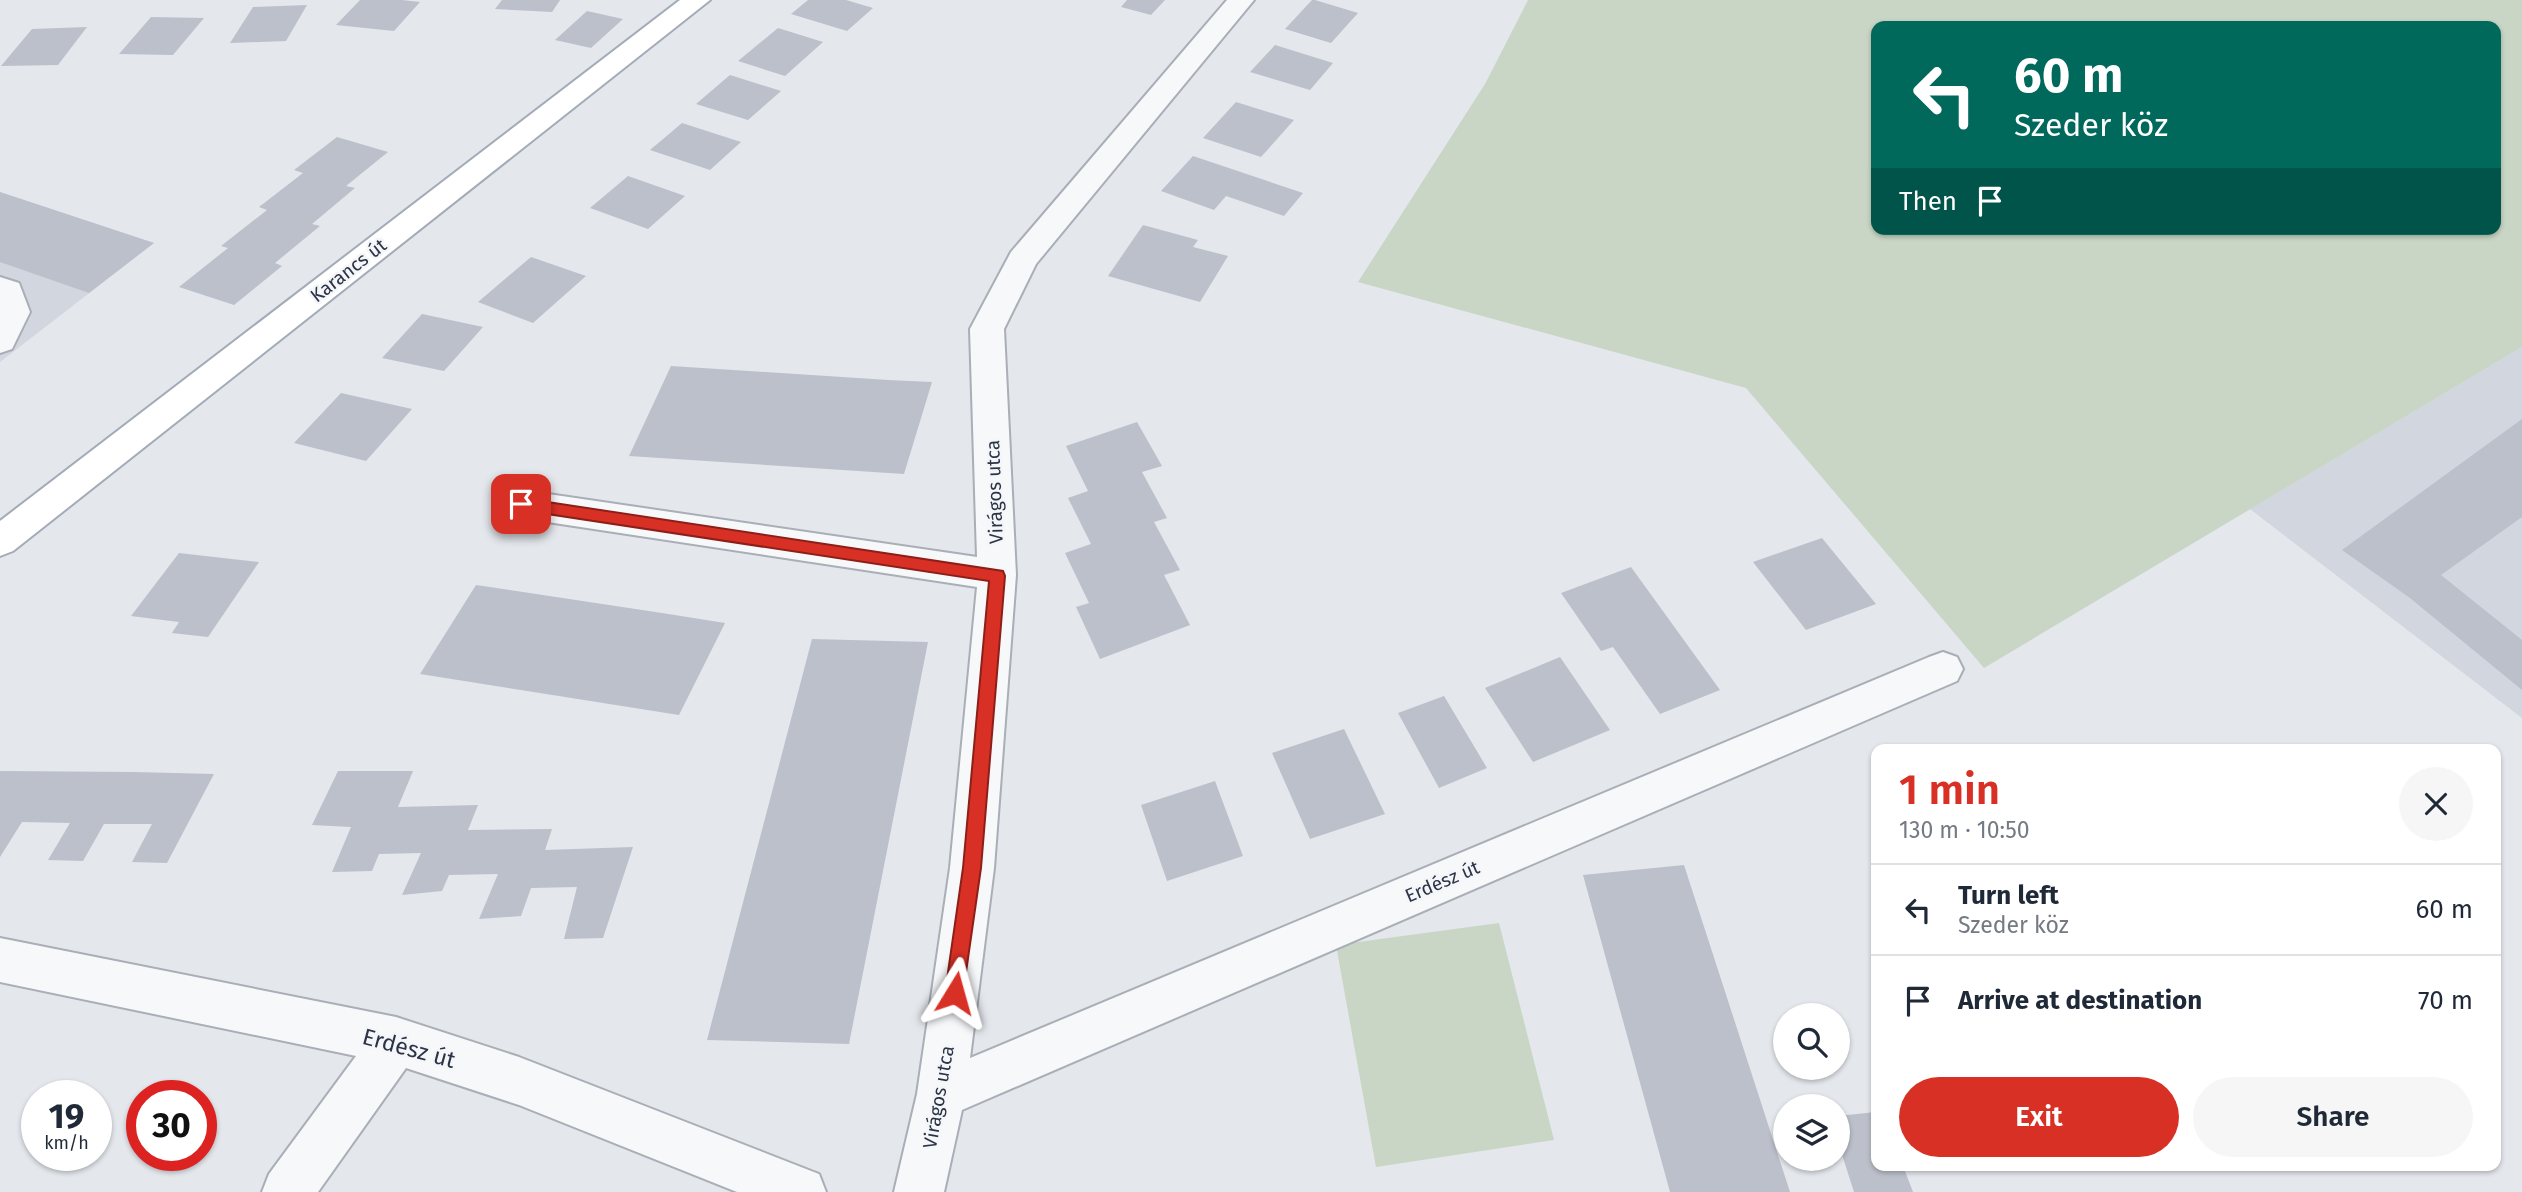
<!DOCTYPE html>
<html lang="en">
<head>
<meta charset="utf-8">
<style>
	body { margin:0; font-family:"Fira Sans",sans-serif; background:#f6f6f7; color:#1f2937; height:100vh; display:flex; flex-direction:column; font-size:26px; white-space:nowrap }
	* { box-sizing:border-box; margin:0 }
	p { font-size:23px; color:#747a83 }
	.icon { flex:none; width:38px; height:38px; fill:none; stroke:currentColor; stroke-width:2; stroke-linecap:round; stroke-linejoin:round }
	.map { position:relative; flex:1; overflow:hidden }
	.details { position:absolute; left:1871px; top:744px; width:630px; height:427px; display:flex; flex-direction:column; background:#fff; border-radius:14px; box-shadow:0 2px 5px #0004 }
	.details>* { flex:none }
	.guide { position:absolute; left:1871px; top:21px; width:630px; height:214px; border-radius:14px; box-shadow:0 2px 5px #0004; background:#00695c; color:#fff; overflow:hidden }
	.fabs { position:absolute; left:1773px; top:1003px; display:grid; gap:14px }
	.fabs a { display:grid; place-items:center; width:77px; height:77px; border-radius:50%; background:#fff; box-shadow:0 2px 5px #0004; font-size:35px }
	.speed { position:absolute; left:21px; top:1080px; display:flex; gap:14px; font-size:35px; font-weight:700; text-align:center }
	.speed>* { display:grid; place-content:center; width:91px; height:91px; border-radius:50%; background:#fff; box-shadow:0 2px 5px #0004; line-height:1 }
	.speed small { font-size:18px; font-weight:400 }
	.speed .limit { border:10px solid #d22; background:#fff; color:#111 }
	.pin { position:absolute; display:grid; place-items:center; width:60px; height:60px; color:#fff; margin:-30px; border-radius:14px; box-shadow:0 4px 10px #0006 }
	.me { position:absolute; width:77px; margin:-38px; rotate:8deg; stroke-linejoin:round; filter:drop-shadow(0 0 5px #0008) }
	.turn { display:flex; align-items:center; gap:24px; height:147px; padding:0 28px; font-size:32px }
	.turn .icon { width:91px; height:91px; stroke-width:2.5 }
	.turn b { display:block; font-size:49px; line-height:60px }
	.then { display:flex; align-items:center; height:66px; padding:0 28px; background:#0003; gap:14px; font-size:26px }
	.round { display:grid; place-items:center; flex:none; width:74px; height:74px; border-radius:37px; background:#f6f6f7 }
	.summary { display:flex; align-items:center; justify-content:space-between; height:119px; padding:0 28px }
	h1 { font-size:42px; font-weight:600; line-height:52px; color:#d93025 }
	.action { display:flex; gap:14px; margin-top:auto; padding:14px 28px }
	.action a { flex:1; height:80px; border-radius:42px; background:#d93025; color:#fff; font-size:28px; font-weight:600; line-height:80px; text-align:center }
	.action a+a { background:#f6f6f7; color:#1f2937 }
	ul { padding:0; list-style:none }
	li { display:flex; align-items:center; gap:21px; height:91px; padding:0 28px; border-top:2px solid #e0e1e3 }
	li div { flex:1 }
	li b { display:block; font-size:26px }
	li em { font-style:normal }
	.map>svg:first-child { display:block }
</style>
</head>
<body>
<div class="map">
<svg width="2522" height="1192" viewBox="0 0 2522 1192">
	<rect width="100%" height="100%" fill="#e4e7ec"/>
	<path fill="#d2d6de" d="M0,192L154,243L0,362Z
		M2522,347V718L2250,509Z"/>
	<path fill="#c9d6c5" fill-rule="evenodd" d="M1528,0H2522V347L1984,668L1746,388L1358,282L1485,84ZM1876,26H2496V229H1876Z
		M1499,923L1554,1140L1376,1167L1336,945Z"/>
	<path fill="#bbc0ca" d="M360,0H402L420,2L394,31L336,25Z
		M502,0H560L552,12L495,9Z
		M808,0H846L873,8L847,31L791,14Z
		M1127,0H1165L1151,15L1121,7Z
		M1312,0H1315L1358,13L1331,43L1285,29Z
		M307,5L286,41L230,43L253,7Z
		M587,11L623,19L591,48L555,40Z
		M151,17L204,18L173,55L119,54Z
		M87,27L58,65L1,66L32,29Z
		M778,28L823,42L785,76L738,61Z
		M1275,45L1333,63L1310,90L1250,72Z
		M730,75L781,91L748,120L696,104Z
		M1236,102L1294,120L1261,157L1203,138Z
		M682,123L741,142L710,170L650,150Z
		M337,137L388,152L346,186L355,188L312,224L320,226L275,263L282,266L234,305L179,287L228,248L221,246L267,210L259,207L303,173L294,170Z
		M1193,156L1303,193L1284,216L1226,196L1214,210L1161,191Z
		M628,176L685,196L648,229L590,208Z
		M0,192L154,243L89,293L0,262Z
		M1143,225L1198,240L1193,247L1228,256L1200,302L1108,276Z
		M531,257L586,276L533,323L478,302Z
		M422,314L483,327L444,371L382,358Z
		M671,366L888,380L932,382L904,474L629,456Z
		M341,393L412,409L366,461L294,443Z
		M2522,419V517L2441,575L2522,640V690L2410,598L2342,550Z
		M1137,422L1162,466L1142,472L1167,518L1154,522L1180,570L1164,575L1190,625L1100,659L1076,607L1089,603L1065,553L1091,544L1068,498L1088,491L1066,446Z
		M1822,538L1876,604L1806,630L1753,562Z
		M179,553L259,562L208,637L172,633L179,622L131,616Z
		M1631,567L1720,690L1660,714L1613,647L1601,651L1561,593Z
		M476,585L662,613L725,623L679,715L420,674Z
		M812,639L928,642L849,1044L707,1040Z
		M1560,657L1610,730L1533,762L1485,688Z
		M1444,696L1487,768L1439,788L1398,713Z
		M1344,729L1385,814L1310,839L1272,753Z
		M0,771L134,772L214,774L167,863L132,862L152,824H104L83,861L48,860L70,823L22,822L0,857Z
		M338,771H413L398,807L478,805L468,830L552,829L545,850L633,847L603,938L564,939L577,887L531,888L521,916L479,919L498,874L449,875L442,891L402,895L421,853L379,854L372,871L332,872L351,827L312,825Z
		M1215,781L1243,856L1167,881L1141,805Z
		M1684,865L1790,1192H1670L1583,875Z
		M1876,1112V1166H1903L1913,1192H1854L1838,1142V1116Z"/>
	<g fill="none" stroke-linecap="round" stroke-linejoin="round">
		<g stroke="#a9aeb7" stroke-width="4">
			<path id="minor" d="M1227,0H1254L1036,264L1004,329L1016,575L994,868L970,1058L1929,657L1943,652L1957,657L1963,669L1957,681L962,1110L944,1192H894L917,1094L950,868L977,587L521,518L508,514L503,504L508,494L521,490L977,557L970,329L1011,252Z
				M0,277L19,283L30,312L12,349L0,353Z
				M0,938L396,1017L519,1057L801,1167L819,1174L826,1192H737L519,1105L406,1068L318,1192H262L269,1174L356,1056L0,982Z"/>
		</g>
		<g stroke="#a3abb8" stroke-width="4">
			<path id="major" d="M680,0H710L13,551L0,556V521Z"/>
		</g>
		<use href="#minor" fill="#f7f8fa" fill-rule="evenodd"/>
		<use href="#major" fill="#fff" fill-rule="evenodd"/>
	</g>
	<path fill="#d93025" stroke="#8d1f18" stroke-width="2" d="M521,498L1003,571L1005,576L981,868L962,1000L955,1003L948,1000L945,993L963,868L989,581L521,510L513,504Z"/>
	<g text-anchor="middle" stroke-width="5" stroke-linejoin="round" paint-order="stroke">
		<g font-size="19" fill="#2b3445" stroke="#f4f6f9">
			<text transform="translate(348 270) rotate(-38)" y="7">Karancs út</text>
			<text transform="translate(994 492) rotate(-92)" y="7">Virágos utca</text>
			<text transform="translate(1442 881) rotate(-23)" y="7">Erdész út</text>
			<text transform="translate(938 1097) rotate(-80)" y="7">Virágos utca</text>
		</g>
		<g font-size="23" fill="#2b3445" stroke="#f4f6f9">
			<text transform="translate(409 1048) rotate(15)" y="8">Erdész út</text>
		</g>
	</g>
</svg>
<div class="fabs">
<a><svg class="icon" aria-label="search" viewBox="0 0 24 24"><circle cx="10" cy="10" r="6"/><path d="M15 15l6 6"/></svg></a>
<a><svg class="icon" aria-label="layers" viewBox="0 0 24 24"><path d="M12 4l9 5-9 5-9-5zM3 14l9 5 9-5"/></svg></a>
</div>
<div class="speed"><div>19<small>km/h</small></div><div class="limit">30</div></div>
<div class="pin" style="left:521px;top:504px;background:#d93025"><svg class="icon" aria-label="arrive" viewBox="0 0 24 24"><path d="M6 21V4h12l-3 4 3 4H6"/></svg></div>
<svg class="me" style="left:955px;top:993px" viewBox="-20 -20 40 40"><path d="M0-17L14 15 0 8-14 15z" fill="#d93025" stroke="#fff" stroke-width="4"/></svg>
<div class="guide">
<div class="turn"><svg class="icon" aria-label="left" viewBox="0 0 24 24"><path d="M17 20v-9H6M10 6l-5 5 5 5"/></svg><div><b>60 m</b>Szeder köz</div></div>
<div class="then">Then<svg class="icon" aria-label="arrive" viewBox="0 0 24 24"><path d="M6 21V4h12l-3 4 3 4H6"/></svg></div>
</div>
<section class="details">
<div class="summary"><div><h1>1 min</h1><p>130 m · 10:50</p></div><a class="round"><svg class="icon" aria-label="close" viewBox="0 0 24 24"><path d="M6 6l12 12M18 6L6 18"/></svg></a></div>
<ul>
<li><svg class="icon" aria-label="left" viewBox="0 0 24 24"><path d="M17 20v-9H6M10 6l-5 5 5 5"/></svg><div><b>Turn left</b><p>Szeder köz</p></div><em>60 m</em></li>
<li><svg class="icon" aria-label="arrive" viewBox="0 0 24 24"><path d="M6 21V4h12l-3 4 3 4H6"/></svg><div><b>Arrive at destination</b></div><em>70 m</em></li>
</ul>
<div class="action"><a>Exit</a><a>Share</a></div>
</section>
</div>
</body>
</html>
